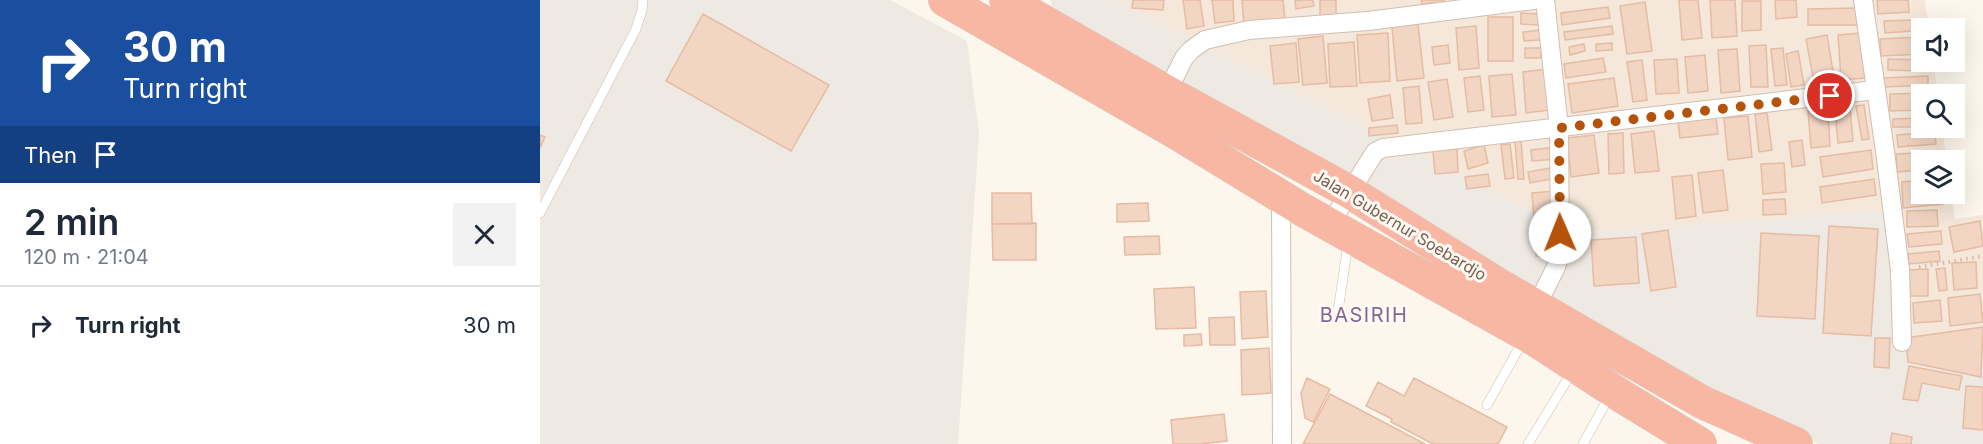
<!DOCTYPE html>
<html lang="en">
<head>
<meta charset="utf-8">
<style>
	body { margin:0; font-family:Inter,sans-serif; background:#f2f2f3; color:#1f2937; height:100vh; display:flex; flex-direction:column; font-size:22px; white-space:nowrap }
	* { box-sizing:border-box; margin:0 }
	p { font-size:20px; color:#747a83 }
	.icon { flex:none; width:33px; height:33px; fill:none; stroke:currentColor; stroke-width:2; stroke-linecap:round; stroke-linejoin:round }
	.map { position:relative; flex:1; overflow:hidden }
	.drawer { display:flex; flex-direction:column; background:#fff; width:540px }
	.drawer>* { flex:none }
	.banner { background:#1a4fa0; color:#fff; overflow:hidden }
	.tools { position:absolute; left:1371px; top:18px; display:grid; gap:12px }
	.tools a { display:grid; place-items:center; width:54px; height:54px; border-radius:0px; background:#fff; box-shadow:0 6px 24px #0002; font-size:30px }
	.pin { position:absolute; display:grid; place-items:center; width:51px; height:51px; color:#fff; margin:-26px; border:3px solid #fff; border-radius:50%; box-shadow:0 2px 6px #0007 }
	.me { position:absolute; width:66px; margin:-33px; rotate:359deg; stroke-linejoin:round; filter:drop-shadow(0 0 4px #0008) }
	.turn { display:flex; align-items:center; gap:21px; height:126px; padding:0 24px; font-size:27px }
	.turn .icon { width:78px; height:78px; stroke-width:2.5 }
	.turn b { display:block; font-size:42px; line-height:51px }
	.then { display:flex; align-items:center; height:57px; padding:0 24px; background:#0003; gap:12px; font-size:22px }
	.round { display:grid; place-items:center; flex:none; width:63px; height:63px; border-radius:0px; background:#f2f2f3 }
	.overview { display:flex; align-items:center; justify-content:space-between; height:102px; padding:0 24px }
	h1 { font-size:36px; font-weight:600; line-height:45px }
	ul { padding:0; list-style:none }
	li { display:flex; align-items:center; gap:18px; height:78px; padding:0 24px; border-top:2px solid #e0e1e3 }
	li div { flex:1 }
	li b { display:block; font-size:22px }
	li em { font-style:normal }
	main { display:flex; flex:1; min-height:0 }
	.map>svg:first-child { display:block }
</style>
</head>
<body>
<main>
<section class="drawer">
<div class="banner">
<div class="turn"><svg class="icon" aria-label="right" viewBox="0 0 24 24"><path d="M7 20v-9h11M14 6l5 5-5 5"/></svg><div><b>30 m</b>Turn right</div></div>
<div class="then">Then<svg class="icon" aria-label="arrive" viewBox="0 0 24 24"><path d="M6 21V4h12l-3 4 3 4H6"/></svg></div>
</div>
<div class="overview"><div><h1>2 min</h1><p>120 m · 21:04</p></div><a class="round"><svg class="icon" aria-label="close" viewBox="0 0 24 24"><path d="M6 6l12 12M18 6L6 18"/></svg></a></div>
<ul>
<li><svg class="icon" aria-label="right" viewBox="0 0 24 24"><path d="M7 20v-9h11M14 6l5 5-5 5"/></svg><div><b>Turn right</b></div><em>30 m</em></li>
</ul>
</section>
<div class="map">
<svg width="1443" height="444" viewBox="0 0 1443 444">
	<rect width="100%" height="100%" fill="#fdf6ec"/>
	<path fill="#f5e8da" d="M572,0H1385L1389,28H1382V62H1393L1398,94H1382V128H1402L1407,160H1382V194H1411L1415,219L1443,215V339L1368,347L1353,210L1037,233Z"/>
	<path fill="#efe9e4" d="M0,0H350L427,41L439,134L418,444H0Z
		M511,0H572L1037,233L1353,210L1368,347L1443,339V444H1279L1198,405L513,16Z"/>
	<path fill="#f3d5c3" stroke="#e6bba3" stroke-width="1.5" d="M593,0H624L623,10L592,8Z
		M643,0H660L664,26L647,29Z
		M672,0H693L694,21L675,23Z
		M702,0H743L745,20L704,25Z
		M755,0H773L774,6L756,9Z
		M780,0H796V18L780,19Z
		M881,0H904V2L882,4Z
		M1139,0H1158L1162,38L1142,40Z
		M1170,0H1195L1197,36L1172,38Z
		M1235,0H1256L1257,17L1236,19Z
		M1337,0H1368L1369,12L1338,14Z
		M1202,1H1221V30L1202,31Z
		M1105,2L1112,51L1087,54L1080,6Z
		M1068,7L1070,18L1022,25L1021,13Z
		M1316,8L1317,25H1268V9Z
		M981,13L1000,14L999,25L981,24Z
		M163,14L289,85L251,151L126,81Z
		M948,17H973V61H948Z
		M1372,20L1373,31L1345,33L1344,21Z
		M878,24L884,78L857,81L852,27Z
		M936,26L939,68L919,70L916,28Z
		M1072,26L1073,34L1025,40L1024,32Z
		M1000,30V40L984,41L983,32Z
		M848,33L850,81L820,83L817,35Z
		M1321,33L1325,78L1301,80L1298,35Z
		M1287,35L1295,83L1275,87L1266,39Z
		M783,36L787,83L763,85L758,39Z
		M1382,37V54L1341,56L1340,39Z
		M814,42L817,86L790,87L788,44Z
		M756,43L759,82L734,84L730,46Z
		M1072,43V50L1056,51V44Z
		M1044,44L1045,51L1030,55L1029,47Z
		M908,45L910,63L894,65L892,47Z
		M1226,45L1228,87H1211L1209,46Z
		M985,48H1001V58H985Z
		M1243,48L1247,85L1235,86L1231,49Z
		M1197,49L1200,91L1181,93L1178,50Z
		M1258,51L1264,85L1251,87L1246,54Z
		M1165,55L1168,91L1148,93L1145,57Z
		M1063,58L1066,72L1026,78L1024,64Z
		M1137,59L1139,93L1116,94L1114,60Z
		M1348,59L1382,60L1384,62L1383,71L1348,70Z
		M1102,60L1107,100L1093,102L1087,62Z
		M1007,69L1010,110L986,113L983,72Z
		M972,74L976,115L952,117L949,76Z
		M940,76L944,110L928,112L924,78Z
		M1388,76V85L1345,87L1344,78Z
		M1074,78L1078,106L1032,113L1028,84Z
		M907,79L913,117L894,120L888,82Z
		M879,86L882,123L866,124L863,88Z
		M1391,93V94H1382V110L1350,111V94Z
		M850,95L853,118L832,121L828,99Z
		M1324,105L1329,139L1322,140L1316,106Z
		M1310,108L1313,141L1298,143L1295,110Z
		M1288,110L1290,146L1271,148L1268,111Z
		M1227,113L1232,150L1219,152L1215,114Z
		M1208,116L1212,157L1188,160L1184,118Z
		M1176,118L1178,134L1140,138L1138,122Z
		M1382,118V127H1353V119Z
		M857,125L858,133L829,136V128Z
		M1114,131L1119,171L1095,173L1091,134Z
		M1395,132L1396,144L1358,147L1357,135Z
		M1083,133L1084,173L1069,174L1068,134Z
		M0,135L5,137L0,148Z
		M1054,135L1059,173L1031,177L1027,138Z
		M981,140L984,179H978L975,141Z
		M1262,140L1265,165L1252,167L1249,142Z
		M970,144L974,178L965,179L961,145Z
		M944,145L948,163L928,169L924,151Z
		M1016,147L1017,159L992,161L991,150Z
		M917,149L918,172L895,174L893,151Z
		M1331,150L1333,169L1283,177L1280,157Z
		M1396,152V160H1382V170L1357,172L1356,154Z
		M1244,163L1246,192L1223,194L1221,164Z
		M1016,167L1017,178L990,183L988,172Z
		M1183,170L1188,210L1163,213L1158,173Z
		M948,174L950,186L927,189L925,177Z
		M1152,175L1156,216L1136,219L1132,177Z
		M1334,179L1336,195L1282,203L1280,187Z
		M1382,180V194H1402L1403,204L1363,208L1362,182Z
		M1015,191L1016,219L994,220L992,193Z
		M452,193H491L492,224H452Z
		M1245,199L1246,214L1223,215V200Z
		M608,203L609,221L577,222V204Z
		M1397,210L1398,226L1367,227V211Z
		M1440,221L1443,246L1414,252L1409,227Z
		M496,223V260H453L452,224Z
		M997,225L1015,226L1013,257L996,256Z
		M1289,226L1338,229L1331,336L1283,333Z
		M1128,230L1136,287L1111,291L1102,234Z
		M1401,231L1402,244L1369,247L1367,234Z
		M1221,233L1279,236L1275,319L1217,316Z
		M619,236L620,254L585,255L584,237Z
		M1096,237L1099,283L1054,286L1051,240Z
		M1399,251L1400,261L1369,264L1368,254Z
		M1436,262L1437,288L1414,290L1412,263Z
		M1405,268L1407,290L1399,291L1396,269Z
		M1388,269V296H1370L1369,270Z
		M654,287L656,328L616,329L614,289Z
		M726,291L728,337L702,339L700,292Z
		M1440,294L1443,322L1410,326L1408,298Z
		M1400,300L1402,321L1374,323L1373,303Z
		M694,317L695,345H670L669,318Z
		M1443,327L1441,377L1368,362L1366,338Z
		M661,334L662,345L644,346V335Z
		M1335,338H1350L1349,368L1334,367Z
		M729,348L731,393L702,395L701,350Z
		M1369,366L1422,376L1419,390L1382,383L1378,401L1363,399Z
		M767,378L790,389L773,422L765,418L761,393Z
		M874,378L967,427L958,444H893L851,422L852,419L826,406L838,382L864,396Z
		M1426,386L1443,387V430L1423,428Z
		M790,394L885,444H763Z
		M684,414L687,441L660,444H633L631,420Z
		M1352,433L1372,437L1371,444H1350Z"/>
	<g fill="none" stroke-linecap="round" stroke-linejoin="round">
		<g stroke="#d1beb0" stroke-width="10">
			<path id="lane" d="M0,213L96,29L102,10L103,0
				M798,311L808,244
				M947,405L984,339
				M988,444L1032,372
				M1043,444L1070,395"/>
		</g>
		<g stroke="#d1beb0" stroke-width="20">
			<path id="street" d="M1323,0L1345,151L1360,270L1362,342
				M627,92L644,58L651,50L665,40L709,30L828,21L994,0
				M741,197L742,444
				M790,224L835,152L843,148L1335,90
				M996,307L1016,267L1020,254L1019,128L1005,0"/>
		</g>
		<g stroke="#dad1cd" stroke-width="34">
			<path id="highway" d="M405,0L635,132L763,210L994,339L1083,397L1160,444
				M466,0L627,92L810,192L959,285L1162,402L1256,444"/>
		</g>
		<path stroke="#d9b8a5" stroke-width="4" stroke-dasharray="1.5 4.5" stroke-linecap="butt" d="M1379,267L1443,256"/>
		<use href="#lane" stroke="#fff" stroke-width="9"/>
		<use href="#street" stroke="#fff" stroke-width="18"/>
		<use href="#highway" stroke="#f7b7a3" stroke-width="33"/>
	</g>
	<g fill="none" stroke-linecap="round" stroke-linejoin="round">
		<path stroke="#b45309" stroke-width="10" stroke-dasharray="0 18" d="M1020,233L1019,128L1290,96"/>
	</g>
	<g text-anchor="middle" stroke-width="6" stroke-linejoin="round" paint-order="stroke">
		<g font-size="16" fill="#7a5c4d" stroke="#fffaf3">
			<text transform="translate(860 225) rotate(31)" y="6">Jalan Gubernur Soebardjo</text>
		</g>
		<g font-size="20" letter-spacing="1.5" fill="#846695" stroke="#fffaf3">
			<text x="824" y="322">BASIRIH</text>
		</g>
	</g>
</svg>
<div class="tools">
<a><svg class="icon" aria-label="sound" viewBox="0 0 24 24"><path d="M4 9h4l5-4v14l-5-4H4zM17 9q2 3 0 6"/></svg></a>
<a><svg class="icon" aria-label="search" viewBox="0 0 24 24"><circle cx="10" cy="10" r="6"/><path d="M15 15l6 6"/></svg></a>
<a><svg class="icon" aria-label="layers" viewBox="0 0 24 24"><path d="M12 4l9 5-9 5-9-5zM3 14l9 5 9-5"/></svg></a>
</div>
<div class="pin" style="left:1290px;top:96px;background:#d93025"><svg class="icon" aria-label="arrive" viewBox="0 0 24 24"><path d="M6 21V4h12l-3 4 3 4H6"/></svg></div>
<svg class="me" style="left:1020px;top:233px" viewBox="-20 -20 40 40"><circle r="19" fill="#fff"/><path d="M0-13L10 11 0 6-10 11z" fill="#b45309"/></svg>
</div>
</main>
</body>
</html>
